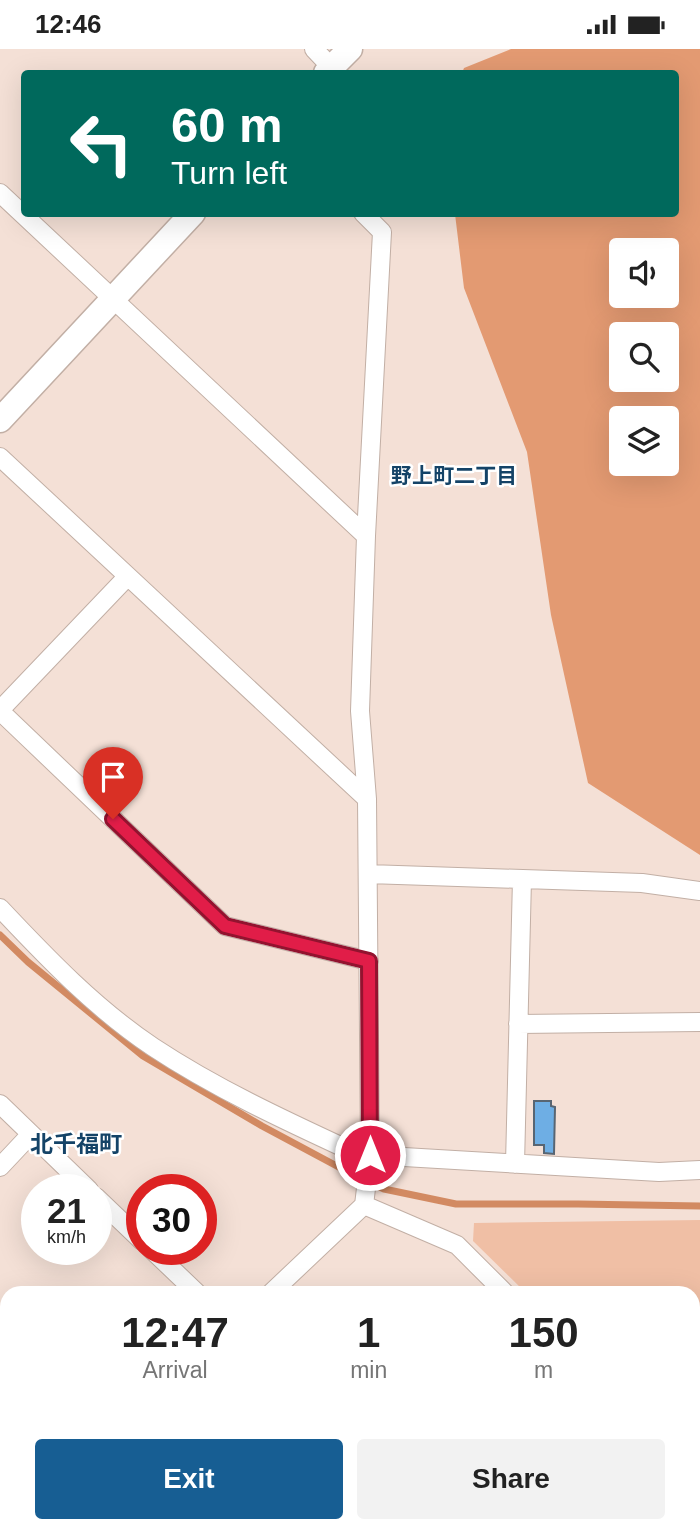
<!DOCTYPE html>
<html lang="en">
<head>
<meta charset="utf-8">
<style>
	body { margin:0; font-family:Arial,"Noto Sans JP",sans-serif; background:#f2f2f2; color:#222; height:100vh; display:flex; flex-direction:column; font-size:26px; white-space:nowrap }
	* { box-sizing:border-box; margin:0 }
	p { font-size:23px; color:#767676 }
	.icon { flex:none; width:38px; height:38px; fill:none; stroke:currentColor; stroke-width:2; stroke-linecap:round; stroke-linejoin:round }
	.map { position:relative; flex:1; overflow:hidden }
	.sheet { position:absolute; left:0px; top:1237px; width:700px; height:247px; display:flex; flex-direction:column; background:#fff; border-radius:21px 21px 0 0; box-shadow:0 7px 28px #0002 }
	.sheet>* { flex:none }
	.hud { position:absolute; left:21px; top:21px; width:658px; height:147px; border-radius:7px; box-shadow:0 7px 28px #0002; background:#00695c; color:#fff; overflow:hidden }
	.controls { position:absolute; left:609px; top:189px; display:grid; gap:14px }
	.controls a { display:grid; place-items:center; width:70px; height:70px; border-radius:7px; background:#fff; box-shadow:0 7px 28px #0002; font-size:35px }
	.speed { position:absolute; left:21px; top:1125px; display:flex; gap:14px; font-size:35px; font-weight:700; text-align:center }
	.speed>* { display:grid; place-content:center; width:91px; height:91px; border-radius:50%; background:#fff; box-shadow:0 7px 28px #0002; line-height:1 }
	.speed small { font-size:18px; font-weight:400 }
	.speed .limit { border:10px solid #d22; background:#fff; color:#111 }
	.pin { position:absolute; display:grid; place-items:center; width:60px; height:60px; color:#fff; margin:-72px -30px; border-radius:50% 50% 50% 0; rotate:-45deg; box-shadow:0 0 7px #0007 }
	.pin .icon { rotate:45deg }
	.me { position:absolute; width:77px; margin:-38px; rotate:0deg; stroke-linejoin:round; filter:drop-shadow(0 0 5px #0008) }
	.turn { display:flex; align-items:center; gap:24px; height:147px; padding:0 35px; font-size:32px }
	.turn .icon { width:91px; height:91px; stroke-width:2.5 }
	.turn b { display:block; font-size:49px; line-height:60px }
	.eta { display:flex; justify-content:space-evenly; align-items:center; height:119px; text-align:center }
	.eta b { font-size:42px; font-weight:700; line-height:49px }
	.cta { display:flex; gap:14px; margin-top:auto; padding:14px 35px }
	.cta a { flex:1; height:80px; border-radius:7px; background:#175e93; color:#fff; font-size:28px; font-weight:700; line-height:80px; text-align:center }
	.cta a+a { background:#f2f2f2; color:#222 }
	.status { display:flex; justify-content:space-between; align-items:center; height:49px; padding:0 35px; background:#fff; direction:ltr }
	.status svg { height:19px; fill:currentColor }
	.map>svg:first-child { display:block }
</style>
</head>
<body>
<div class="status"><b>12:46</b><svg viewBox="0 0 49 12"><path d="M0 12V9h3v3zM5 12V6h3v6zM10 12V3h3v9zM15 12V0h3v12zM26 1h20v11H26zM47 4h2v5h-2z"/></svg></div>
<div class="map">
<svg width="700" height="1483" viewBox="0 0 700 1483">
	<rect width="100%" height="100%" fill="#f4e0d6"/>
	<path fill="#f0bfa5" d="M700,1171V1269L693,1275V1244H526L473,1192L474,1174Z"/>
	<path fill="#e39a72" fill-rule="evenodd" d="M511,0H700V806L588,734L551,566L527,403L464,239L455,165L676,164V24H462L464,19ZM621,201H667V247H621ZM621,285H667V331H621ZM621,369H667V415H621Z"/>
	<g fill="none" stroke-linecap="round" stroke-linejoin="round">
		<path stroke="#d28a62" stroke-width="7" d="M0,886L28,913L143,1007L262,1077L348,1123L384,1140L456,1155H578L700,1157"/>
	</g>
	<path fill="#6eaee4" stroke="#586572" stroke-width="2" d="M534,1052H551V1057L555,1058L554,1105L544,1104V1096H534Z
		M700,1335V1372L693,1366V1342Z
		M76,1477L100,1478L114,1477L115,1478L110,1483H70Z"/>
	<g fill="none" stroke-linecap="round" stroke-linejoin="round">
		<g stroke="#c2afa5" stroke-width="20">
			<path id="street" d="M314,0L332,19
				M0,144L366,487
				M0,408L367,750
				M0,661L127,528
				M0,662L225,877L369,912
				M368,825L642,834L700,842
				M0,859C47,909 96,960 153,998C215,1039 284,1071 351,1102L370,1106L659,1123L700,1121
				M518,975L700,973
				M0,1055L89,1141
				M515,1115L522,830
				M0,1118L31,1085
				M96,1148L142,1192
				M364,1156L457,1196L505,1244
				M151,1200L197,1244
				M271,1244L364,1156L370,1106L367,750L360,662L366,487L382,183L363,164
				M693,1306L700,1299
				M0,1339L7,1346
				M143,1477L149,1483
				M437,1477L444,1483
				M529,1483L534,1477"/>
		</g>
		<g stroke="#c2afa5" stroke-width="27">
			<path id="secondary" d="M326,24L350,0
				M0,371L193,164"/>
		</g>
		<use href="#street" stroke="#fff" stroke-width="18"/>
		<use href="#secondary" stroke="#fff" stroke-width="24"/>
	</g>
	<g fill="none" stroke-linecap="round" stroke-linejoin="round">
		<g stroke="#92132f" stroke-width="18">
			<path id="route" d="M113,770L225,877L369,912L370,1106"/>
		</g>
		<use href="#route" stroke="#e11d48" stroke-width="12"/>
	</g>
	<g text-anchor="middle" stroke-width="5" stroke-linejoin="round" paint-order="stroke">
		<g font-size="21" font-weight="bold" fill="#144367" stroke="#fff">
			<text x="454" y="434">野上町二丁目</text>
		</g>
		<g font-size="23" font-weight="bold" fill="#144367" stroke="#fff">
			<text x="76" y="1103">北千福町</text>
		</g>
	</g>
</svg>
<div class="controls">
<a><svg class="icon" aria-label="sound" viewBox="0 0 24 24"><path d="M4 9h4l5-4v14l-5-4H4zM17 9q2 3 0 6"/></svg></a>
<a><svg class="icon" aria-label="search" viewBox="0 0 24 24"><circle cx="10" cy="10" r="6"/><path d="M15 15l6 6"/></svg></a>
<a><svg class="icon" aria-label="layers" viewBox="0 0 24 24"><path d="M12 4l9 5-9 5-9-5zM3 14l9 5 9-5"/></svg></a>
</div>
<div class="speed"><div>21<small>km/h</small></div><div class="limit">30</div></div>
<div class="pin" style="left:113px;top:770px;background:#d93025"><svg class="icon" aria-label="arrive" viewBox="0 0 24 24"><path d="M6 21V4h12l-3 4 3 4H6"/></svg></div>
<svg class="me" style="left:370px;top:1106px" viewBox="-20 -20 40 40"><circle r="17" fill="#e11d48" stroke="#fff" stroke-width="3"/><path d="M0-11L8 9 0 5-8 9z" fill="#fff"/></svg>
<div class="hud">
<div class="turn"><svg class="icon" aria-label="left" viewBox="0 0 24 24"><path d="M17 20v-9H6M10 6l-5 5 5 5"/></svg><div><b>60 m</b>Turn left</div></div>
</div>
<section class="sheet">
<div class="eta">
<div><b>12:47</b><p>Arrival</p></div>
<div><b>1</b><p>min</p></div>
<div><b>150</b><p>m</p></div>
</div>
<div class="cta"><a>Exit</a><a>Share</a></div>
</section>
</div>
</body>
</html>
